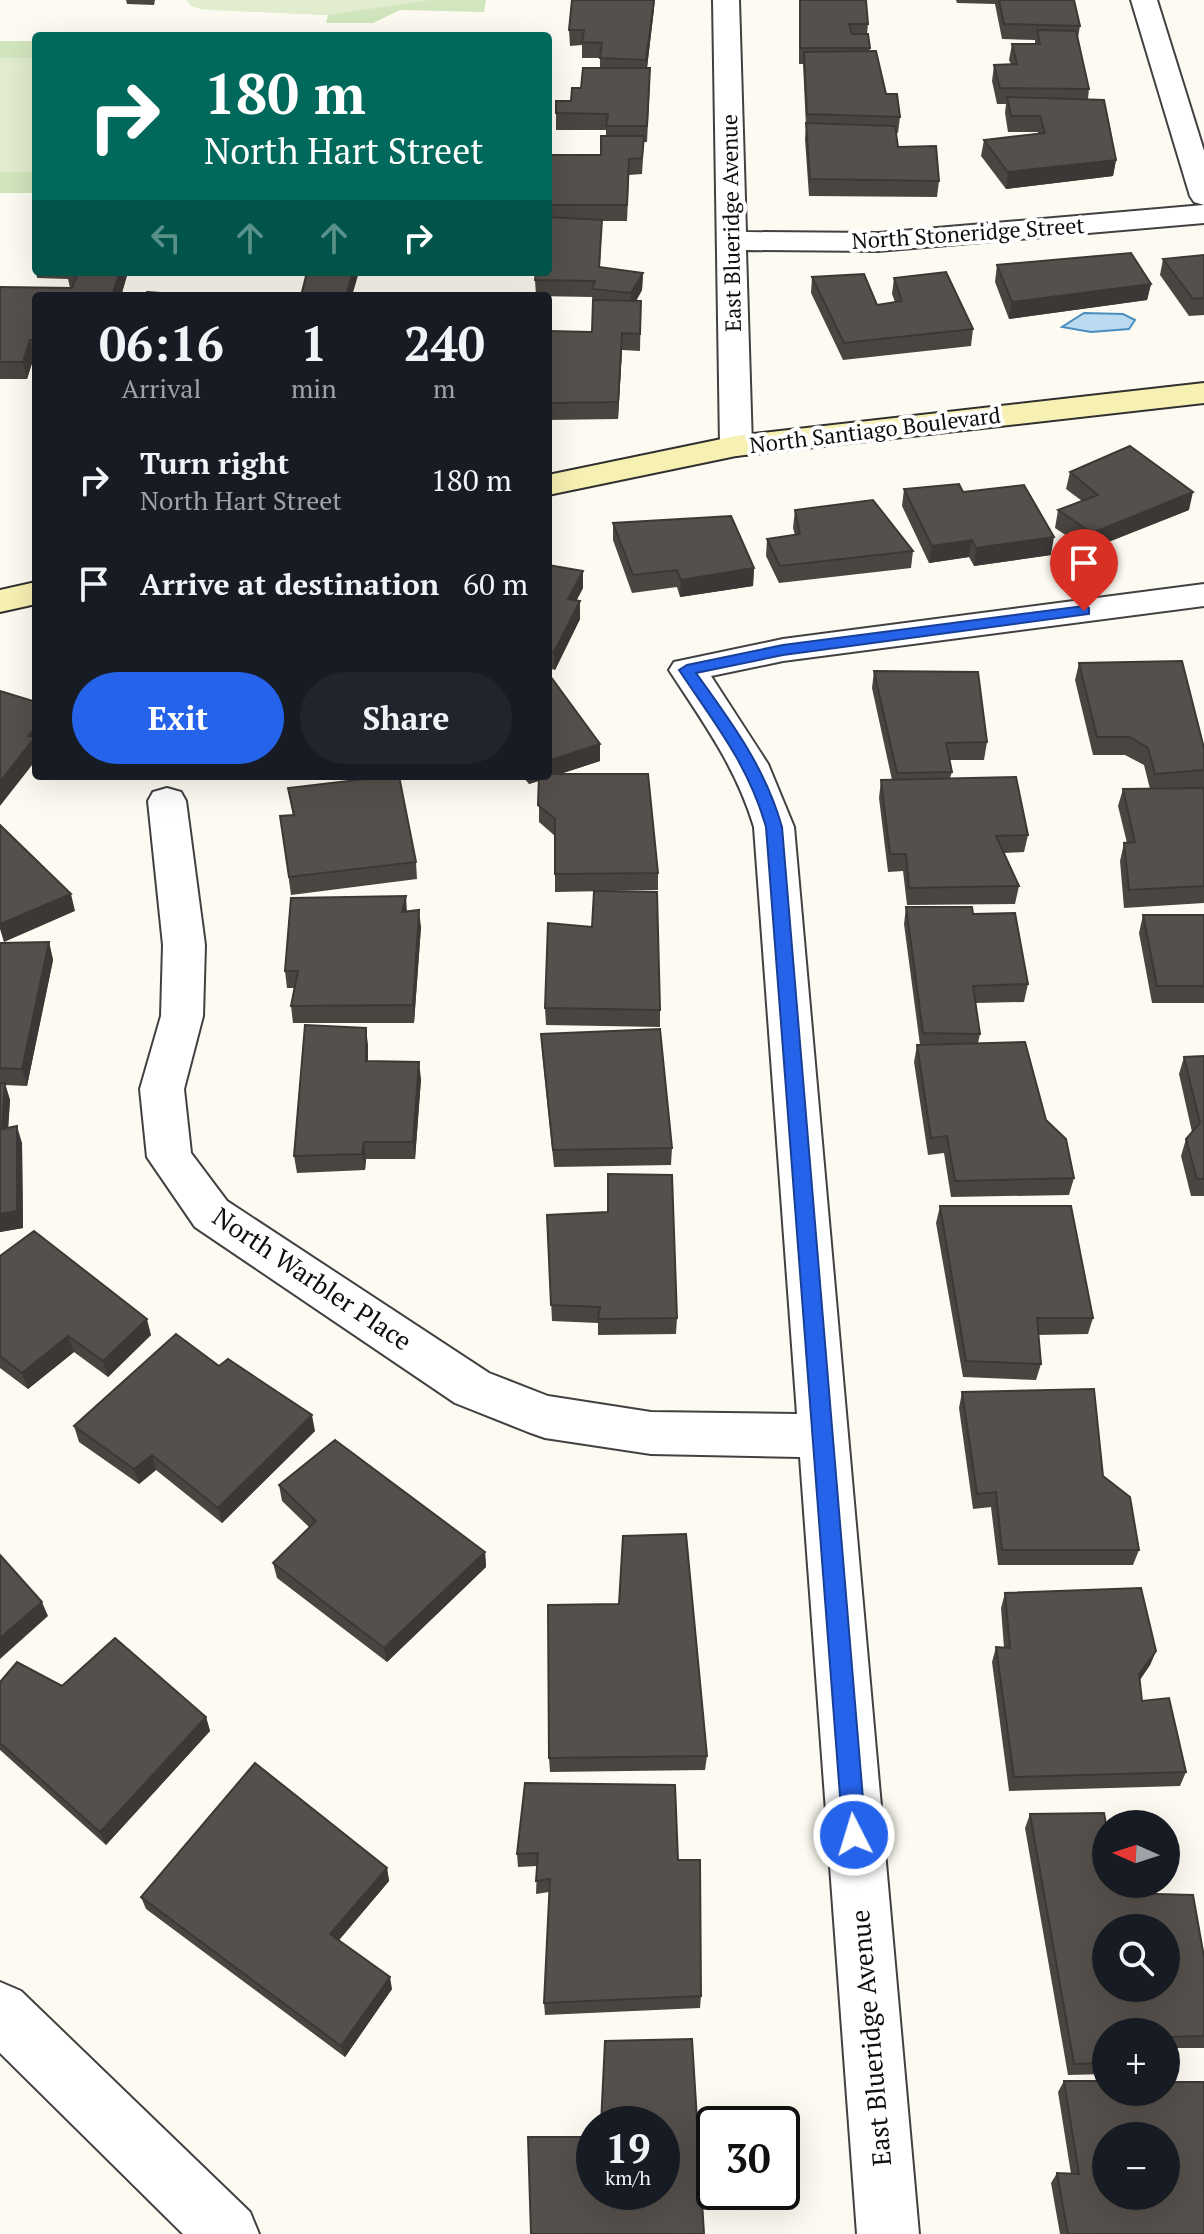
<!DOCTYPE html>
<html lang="en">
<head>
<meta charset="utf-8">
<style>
	body { margin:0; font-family:"PT Serif",serif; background:#20242c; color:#f1f3f6; height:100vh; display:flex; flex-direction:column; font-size:30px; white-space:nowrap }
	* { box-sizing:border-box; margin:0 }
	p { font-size:26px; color:#9ea1a6 }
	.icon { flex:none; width:44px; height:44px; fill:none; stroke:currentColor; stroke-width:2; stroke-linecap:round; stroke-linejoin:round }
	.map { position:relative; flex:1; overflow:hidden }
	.details { position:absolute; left:32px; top:292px; width:520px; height:488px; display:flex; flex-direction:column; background:#171b24; border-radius:8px; box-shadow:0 8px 32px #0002 }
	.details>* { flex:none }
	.guide { position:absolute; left:32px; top:32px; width:520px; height:244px; border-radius:8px; box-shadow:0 8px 32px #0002; background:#00695c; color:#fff; overflow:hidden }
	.needle { width:52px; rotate:273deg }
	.controls { position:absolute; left:1092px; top:1810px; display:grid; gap:16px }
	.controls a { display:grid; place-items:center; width:88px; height:88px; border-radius:50%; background:#171b24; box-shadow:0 8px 32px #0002; font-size:40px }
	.speed { position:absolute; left:576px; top:2106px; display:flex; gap:16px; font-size:40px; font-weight:700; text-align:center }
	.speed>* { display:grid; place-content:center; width:104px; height:104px; border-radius:50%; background:#171b24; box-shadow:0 8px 32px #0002; line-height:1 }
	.speed small { font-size:20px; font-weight:400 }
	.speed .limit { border:4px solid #111; border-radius:12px; background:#fff; color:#111 }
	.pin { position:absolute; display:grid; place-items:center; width:68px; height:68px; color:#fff; margin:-82px -34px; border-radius:50% 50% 50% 0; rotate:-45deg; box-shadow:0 0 8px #0007 }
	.pin .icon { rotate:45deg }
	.me { position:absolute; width:88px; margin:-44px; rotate:355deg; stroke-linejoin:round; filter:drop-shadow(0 0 6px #0008) }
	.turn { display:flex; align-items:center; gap:28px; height:168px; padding:0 40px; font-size:36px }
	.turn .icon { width:104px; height:104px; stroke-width:2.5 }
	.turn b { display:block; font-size:56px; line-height:68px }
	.lanes { display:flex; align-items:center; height:76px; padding:0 40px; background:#0003; justify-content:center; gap:40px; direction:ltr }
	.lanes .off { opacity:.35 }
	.eta { display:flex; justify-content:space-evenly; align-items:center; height:136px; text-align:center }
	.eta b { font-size:48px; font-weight:700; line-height:56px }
	.action { display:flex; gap:16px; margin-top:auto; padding:16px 40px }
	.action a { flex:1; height:92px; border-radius:48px; background:#2563eb; color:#fff; font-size:32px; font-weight:700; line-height:92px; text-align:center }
	.action a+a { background:#20242c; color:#f1f3f6 }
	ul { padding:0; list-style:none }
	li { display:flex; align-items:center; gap:24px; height:104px; padding:0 40px }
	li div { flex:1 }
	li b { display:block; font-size:30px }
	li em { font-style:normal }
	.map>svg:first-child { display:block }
</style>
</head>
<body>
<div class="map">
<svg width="1204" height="2234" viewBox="0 0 1204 2234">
	<rect width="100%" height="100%" fill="#fdfbf1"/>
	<path fill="#d1e5be" d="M186,0H486L484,12L400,10L373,23H326L328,15L200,9Z
		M0,41H36V193H0Z"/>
	<path fill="#e2edcf" d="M186,0H431L328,15L210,10L193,7Z
		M0,58H36V172H0Z"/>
	<path fill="#bbdbf0" stroke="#4a8ebf" stroke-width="2" d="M1084,313L1123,314L1135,320L1129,329L1091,332L1062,327Z"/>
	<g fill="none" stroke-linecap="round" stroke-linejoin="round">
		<g stroke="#414141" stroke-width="4">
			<path id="minor" d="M713,0H739L746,232L878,233L1204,205V223L878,251L746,250L752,446L748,453L736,456L724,453L720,446Z
				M1131,0H1157L1204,151V205L1194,202L1190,196Z
				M1204,584V606L783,661L711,676L768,764L794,827L919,2234H857L800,1457L651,1454L545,1438L528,1432L455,1403L195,1227L147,1157L140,1089L161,1016L163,945L148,801L153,792L167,788L181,792L186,801L205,945L203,1016L184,1089L191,1153L227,1201L489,1373L548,1396L651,1412L797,1414L754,827C736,767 703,722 669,670L674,662L783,639Z
				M0,1982L21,1991L250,2212L259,2234H183L0,2053Z"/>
		</g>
		<g stroke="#303030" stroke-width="4">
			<path id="secondary" d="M1204,383V403L736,456L548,495V475L736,436Z
				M36,582V604L0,612V590Z"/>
		</g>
		<use href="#minor" fill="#fff" fill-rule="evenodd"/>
		<use href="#secondary" fill="#f6f0b3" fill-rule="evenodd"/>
	</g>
	<path fill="#4a4541" d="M126,0H155L154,5L127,4Z
		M572,0H655L647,68H650V84L647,142H644L642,174L629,175L627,221H602L600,267L643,273L642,290L636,301H641L640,351L622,350L618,419L548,420V331L592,332L593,306L592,297L536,296L535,280L548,272V155H601L606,136V130H556V101H571L581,88L600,68V58H582V45L570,46L569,30Z
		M799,0H866L868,24L867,34L870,51L886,94L900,117L898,133H896L898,147L939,181L937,197L809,196L805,139L806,127L803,64H799Z
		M956,0H1074L1080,26L1078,38L1089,89L1088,99L1116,160L1113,176L1006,189L981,156L984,140L1038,134V132H1008L1005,113L1006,104H997L992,81L994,65L1011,64L1009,60L1012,44H1035V40L1002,39L995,4L957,3Z
		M1204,255V315L1189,316L1160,275L1163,259Z
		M997,265L1151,284L1147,300L1009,319L995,282Z
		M36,272H128L121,296H36V357H34L27,379H0V287L70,288L68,279L37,278Z
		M812,277L877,305L895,302L892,294L894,278L973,329L971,346L843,360L811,293Z
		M1070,472L1189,510L1088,550L1055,528L1058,510L1082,501L1066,489Z
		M904,489L963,492L1051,555L974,566L969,557L929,563L902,506Z
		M795,510L913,551L911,568L779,583L766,556L767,539L795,535L793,528Z
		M613,523L754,568L753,586L680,597L677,587L632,593L613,540Z
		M548,565L583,588L576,601L580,619L555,670L548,668Z
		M1079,663L1204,748V903L1124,908L1120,861L1124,843H1127L1118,806L1123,789H1150L1144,765L1125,755H1093L1075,680Z
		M874,671L987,742L984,760H949L952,772L950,778L1028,835L1024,852L1004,853L1019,886L1015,904L907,905L903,871L888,872L879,798L881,780H892L872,688Z
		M600,744V761L560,774L658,873V890L555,892V836L539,822V781L529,784L522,776H548Z
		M288,788L416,862L417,879L291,895L280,816L293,815Z
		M906,907L973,914L1028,984L1024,1002L975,1003L980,1034L978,1043L1046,1120L1074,1178L1069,1195L951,1197L944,1153L928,1155L914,1062L917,1045H920L904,924Z
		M407,911L421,927L414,1023H293L291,1006L294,988H287L285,971Z
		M1143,915H1204V1003H1152L1139,933Z
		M49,942L53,960L27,1086L5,1085L10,1100L8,1128L22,1143L23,1228L0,1232V943Z
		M545,1008L660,1010V1027L546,1025Z
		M541,1034L672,1148L671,1165L554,1167L542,1051Z
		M368,1045V1061L421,1079L415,1159H366L365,1170L297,1173L294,1156Z
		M1204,1056V1196H1191L1181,1156L1186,1139L1192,1132L1179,1074L1184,1057Z
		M940,1206L1093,1318L1088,1334L1038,1335L1041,1364L1036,1380L963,1377L936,1223Z
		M547,1215L677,1318L676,1334L598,1335V1323L552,1321Z
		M0,1256L151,1335L108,1377L74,1352L28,1389L0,1368Z
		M219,1366L315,1431L222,1523L156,1470L139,1484L79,1442L74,1426Z
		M962,1392L1139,1550L1133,1565H998L991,1507L973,1509L959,1408Z
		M279,1485L485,1552L486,1567L387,1662L277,1578L273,1563L310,1528L282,1501Z
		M1005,1593L1156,1651L1150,1665L1140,1680L1142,1701L1186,1772L1180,1786L1009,1791L992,1662L996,1647L1004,1648L1001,1608Z
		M0,1682L206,1717L210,1731L106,1845L0,1750Z
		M707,1756L705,1770L550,1772L549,1758Z
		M525,1783L678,1860L701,1996L700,2008L545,2015L544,2003L549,1892L536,1894L537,1866L518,1867L517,1854Z
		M1030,1814L1118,1893L1204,1957V2048H1166V2032H1106V2074L1068,2075L1025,1828Z
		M387,1868L389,1881L339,1940L392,1989L345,2057L146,1909L141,1897Z
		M1064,2081L1204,2234H1060L1051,2183L1057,2173L1071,2174L1058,2092Z"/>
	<path fill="#3c3835" d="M654,0V9L646,76V60Z
		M1116,160L1113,176L1006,189L1008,172Z
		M120,272H128L121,296H112Z
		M353,272H359L352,296H346Z
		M643,273L642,290L631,310V293Z
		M1151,284L1147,300L1009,319L1012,302Z
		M622,333V350L618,419V402Z
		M30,340L34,357L27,379L23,362Z
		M1193,492L1189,510L1088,550L1092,533Z
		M1054,537L1051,555L974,566L976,548Z
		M972,540L969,557L929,563L932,546Z
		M754,568L753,586L680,597L681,580Z
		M583,571V588L568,617V599Z
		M580,601V619L555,670L554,652Z
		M36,727V760L0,806V782L28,736Z
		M600,744V761L529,784L528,776H548V761Z
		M71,894L75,911L4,942L0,929V924Z
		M406,896L407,913L402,912Z
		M419,910L421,927L414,1023L413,1005Z
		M49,942L53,960L27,1086L22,1069Z
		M366,1028L368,1045V1078L366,1061Z
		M419,1062L421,1079L415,1159L413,1142Z
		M5,1083L10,1100L7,1146L2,1129Z
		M17,1126L22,1143L23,1228L0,1232V1214Z
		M364,1142L366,1159L365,1170L362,1154Z
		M147,1319L151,1335L108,1377L103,1361Z
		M68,1336L74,1352L28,1389L22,1373Z
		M312,1415L315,1431L222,1523L218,1508Z
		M152,1455L156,1470L139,1484L134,1469Z
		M485,1552L486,1567L387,1662L384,1648Z
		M42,1602L48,1616L0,1659V1638Z
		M1156,1651L1150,1665L1133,1689L1139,1674Z
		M206,1717L210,1731L106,1845L100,1832Z
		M387,1868L389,1881L334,1946L330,1934Z
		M390,1977L392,1989L345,2057L341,2046Z"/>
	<path fill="#56504c" stroke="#3c3835" stroke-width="2" fill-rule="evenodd" d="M572,0H654L646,60L600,58L602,43L582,42L584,30H569Z
		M800,0H866L868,24H849L852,34H868L870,48H800Z
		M999,0H1074L1080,26L1004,24Z
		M1037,30L1076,31L1089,89L1000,88L994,65L1017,64L1012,44H1040Z
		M876,51L886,94H897L900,117L807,114L804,52Z
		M583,68H650L647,126H606L608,114L556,113V101H571L572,88H581Z
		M1007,97L1104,100L1116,160L1008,172L984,140L1045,133L1040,116H1011Z
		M806,123L895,126L898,147L936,146L939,181L810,179Z
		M601,136H644L642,158L629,159L627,205H548V155H601Z
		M548,217L602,220L599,267L643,273L631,293L592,289L595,281L535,280L536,272H548Z
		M1131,253L1151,284L1012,302L997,265Z
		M1204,255V298L1193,299L1163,259Z
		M68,272H120L112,296H36V340H30L23,362H0V287L72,288L77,275H67Z
		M307,272H353L346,296H301Z
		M946,272L973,329L844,343L812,277L864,274L877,305L902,301L894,278Z
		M147,292L201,296H145Z
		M593,300L641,301L640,334L622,333L618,402L548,403V331L592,332Z
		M1130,446L1193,492L1092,533L1058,510L1098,495L1070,472Z
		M959,484L963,492L1024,485L1054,537L976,548L972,540L932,546L904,489Z
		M873,500L913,551L780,566L767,539L800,534L795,510Z
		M731,516L754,568L681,580L677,570L633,575L613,523Z
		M548,565L583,571L568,599L580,601L554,652L548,651Z
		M1182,661L1204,748V770L1155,774L1148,748L1130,737H1097L1079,663Z
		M874,671L978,672L987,742L946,743L952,772L897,773Z
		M548,673L600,744L548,761Z
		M0,691L36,702V727L28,736L35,737L0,782Z
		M548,774H648L658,873L555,874V819L538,805L539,776H548Z
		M391,776H399L416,862L289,877L280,816L294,815L288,788Z
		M1016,777L1028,835L996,836L1019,886L909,888L906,854H890L881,780Z
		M1204,788V886L1129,890L1124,843L1135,842L1123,789Z
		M0,825L71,894L0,924Z
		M594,891L657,892L660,1010L545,1008L548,923L592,927Z
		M406,896L402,912L419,910L413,1005L291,1006L298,971H285L291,898Z
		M906,907H972L973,914L1015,913L1028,984L973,986L980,1034L923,1033Z
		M1143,915H1204V986H1157Z
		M49,942L22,1069L0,1068V943Z
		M305,1025L366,1028V1061L419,1062L413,1142H364L362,1154L294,1156Z
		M660,1029L672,1148L553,1150L541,1034Z
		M1025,1042L1046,1120L1066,1139L1074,1178L955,1181L947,1136L931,1138L917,1045Z
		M1204,1056V1179H1197L1186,1139L1200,1123L1184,1057Z
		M0,1083H5L2,1129L17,1126V1211L0,1214Z
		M608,1174L672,1175L677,1318L598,1319L600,1307L551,1305L547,1215L608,1212Z
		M940,1206H1071L1093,1318H1037L1041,1364L966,1361Z
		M34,1231L147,1319L103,1361L68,1336L22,1373L0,1356V1256Z
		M176,1334L219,1366L228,1359L312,1415L218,1508L152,1455L134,1469L74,1426Z
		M1094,1389L1103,1476L1130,1497L1139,1550H1002L996,1492L977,1494L962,1392Z
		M335,1440L485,1552L384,1648L273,1563L316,1521L279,1485Z
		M686,1534L707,1756L549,1758L548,1605L619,1604L623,1536Z
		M0,1555L42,1602L0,1638Z
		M1141,1588L1156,1651L1139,1674L1142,1701L1169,1698L1186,1772L1014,1777L996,1647L1010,1648L1005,1593Z
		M115,1638L206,1717L100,1832L0,1743V1682L17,1662L62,1686Z
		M255,1763L387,1868L330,1934L390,1977L341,2046L141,1897Z
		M525,1783L675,1785L678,1860H700L701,1996L544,2003L550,1879L536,1881L538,1853L517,1854Z
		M1104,1813L1106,1824V1884H1117L1118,1893L1193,1895L1204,1957V2036L1166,2037V2032H1106V2063L1074,2064L1030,1814ZM1106,1928H1166V1988H1106Z
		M692,2039L704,2234H531L528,2137H594V2192H662V2124H601L605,2041Z
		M1064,2081H1106V2092H1166V2082H1204V2234H1068L1057,2173L1079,2174ZM1106,2136H1166V2196H1106Z"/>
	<path fill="#2563eb" stroke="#184099" stroke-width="2" d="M1084,606L1089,608V614L783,655L696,673C732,723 765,767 782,827L866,1835L862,1843L854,1846L846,1843L843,1835L766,827C748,764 715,724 679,670L687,665L783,645Z"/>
	<g text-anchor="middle" stroke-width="8" stroke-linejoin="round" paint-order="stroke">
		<g font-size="22" fill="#0e0e0e" stroke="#fff">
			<text transform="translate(731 223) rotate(-91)" y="8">East Blueridge Avenue</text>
			<text transform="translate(968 233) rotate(-4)" y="8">North Stoneridge Street</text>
			<text transform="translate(875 430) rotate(-7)" y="8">North Santiago Boulevard</text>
		</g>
		<g font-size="26" fill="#0e0e0e" stroke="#fff">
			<text transform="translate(312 1279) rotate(34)" y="9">North Warbler Place</text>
			<text transform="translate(871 2038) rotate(-95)" y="9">East Blueridge Avenue</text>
		</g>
	</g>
</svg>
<div class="controls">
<a><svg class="needle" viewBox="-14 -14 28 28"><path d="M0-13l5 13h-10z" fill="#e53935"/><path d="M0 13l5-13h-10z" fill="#9ea1a6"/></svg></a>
<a><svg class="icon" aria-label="search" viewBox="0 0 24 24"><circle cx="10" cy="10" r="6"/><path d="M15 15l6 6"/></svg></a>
<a>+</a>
<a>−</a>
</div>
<div class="speed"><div>19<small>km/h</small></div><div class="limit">30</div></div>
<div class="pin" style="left:1084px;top:611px;background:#d93025"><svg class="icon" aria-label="arrive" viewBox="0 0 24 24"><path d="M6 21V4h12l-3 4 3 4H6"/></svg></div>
<svg class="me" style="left:854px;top:1835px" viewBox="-20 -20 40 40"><circle r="17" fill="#2563eb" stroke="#fff" stroke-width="3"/><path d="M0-11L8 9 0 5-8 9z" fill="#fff"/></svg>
<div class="guide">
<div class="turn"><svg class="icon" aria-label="right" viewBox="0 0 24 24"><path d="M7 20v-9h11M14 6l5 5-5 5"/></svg><div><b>180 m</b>North Hart Street</div></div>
<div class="lanes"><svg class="icon off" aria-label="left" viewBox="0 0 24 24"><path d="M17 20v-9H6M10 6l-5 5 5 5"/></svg><svg class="icon off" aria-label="ahead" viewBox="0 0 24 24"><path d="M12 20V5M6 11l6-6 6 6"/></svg><svg class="icon off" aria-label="ahead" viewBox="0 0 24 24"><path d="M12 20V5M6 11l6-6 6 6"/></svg><svg class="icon" aria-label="right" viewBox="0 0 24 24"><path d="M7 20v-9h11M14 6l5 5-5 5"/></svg></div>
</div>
<section class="details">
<div class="eta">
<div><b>06:16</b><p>Arrival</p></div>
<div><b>1</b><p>min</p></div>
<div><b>240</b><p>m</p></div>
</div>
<ul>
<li><svg class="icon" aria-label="right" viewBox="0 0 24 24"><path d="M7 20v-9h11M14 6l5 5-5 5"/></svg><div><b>Turn right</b><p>North Hart Street</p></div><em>180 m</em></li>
<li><svg class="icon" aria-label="arrive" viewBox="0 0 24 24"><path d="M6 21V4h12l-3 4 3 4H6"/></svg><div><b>Arrive at destination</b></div><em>60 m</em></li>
</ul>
<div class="action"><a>Exit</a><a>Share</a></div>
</section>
</div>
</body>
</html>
